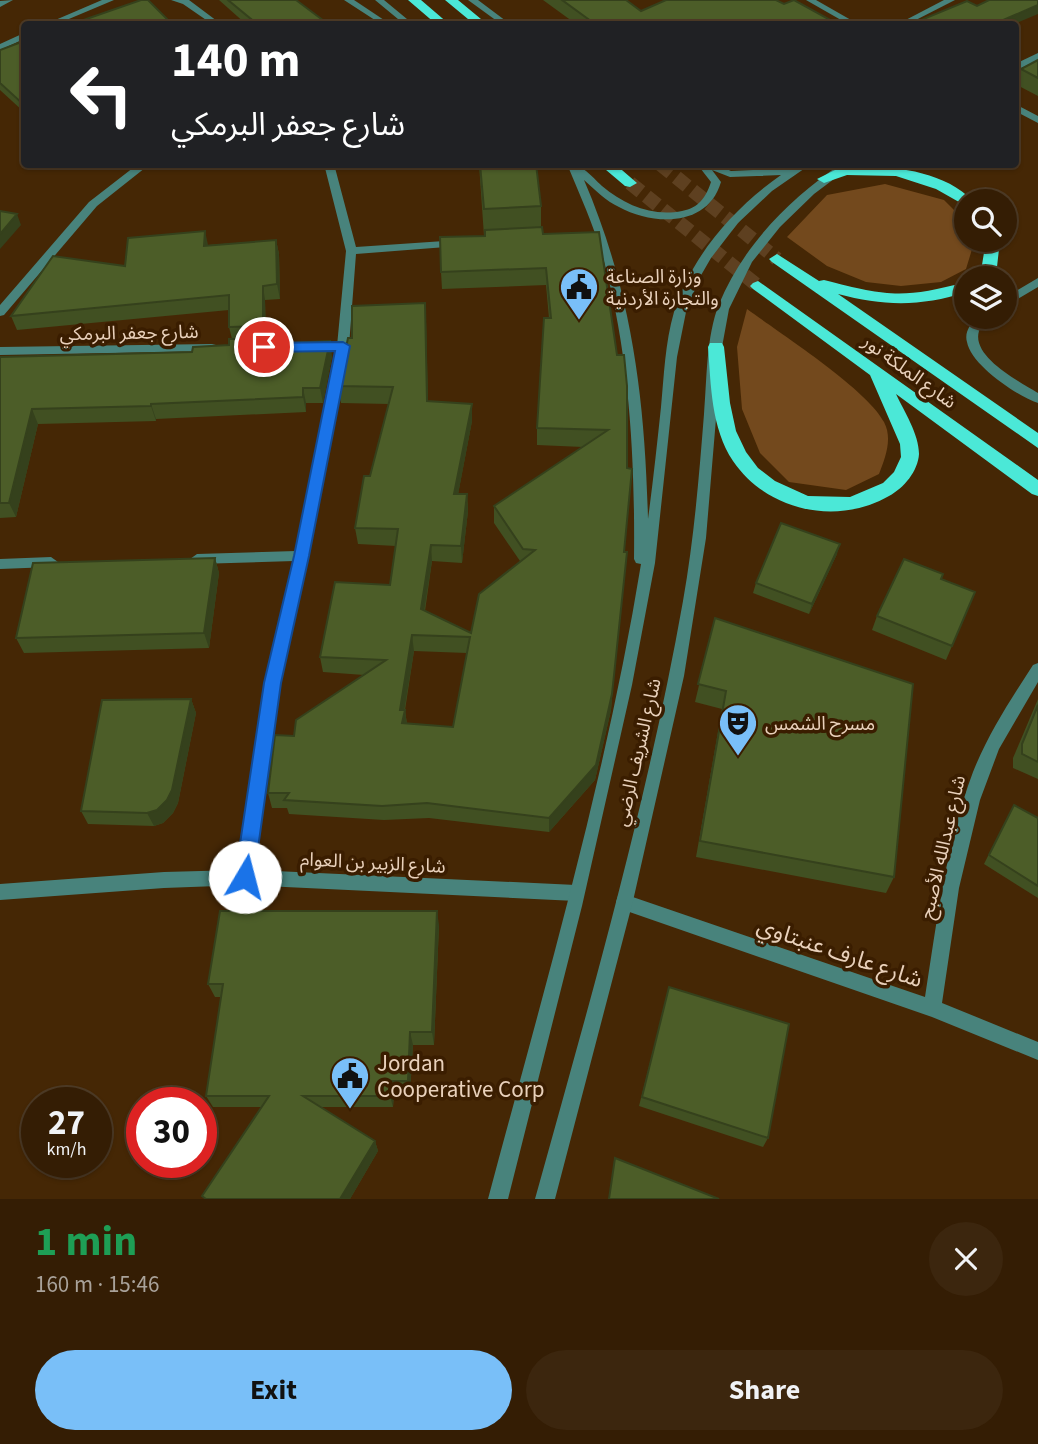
<!DOCTYPE html>
<html lang="en">
<head>
<meta charset="utf-8">
<style>
	body { margin:0; font-family:"Source Sans 3","Noto Sans Arabic",sans-serif; background:#3c260e; color:#f1f3f6; height:100vh; display:flex; flex-direction:column; font-size:26px; white-space:nowrap }
	* { box-sizing:border-box; margin:0 }
	p { font-size:23px; color:#a9a29a }
	.icon { flex:none; width:38px; height:38px; fill:none; stroke:currentColor; stroke-width:2; stroke-linecap:round; stroke-linejoin:round }
	.map { position:relative; height:1199px; overflow:hidden }
	.drawer { display:flex; flex-direction:column; background:#341d04; flex:1 }
	.drawer>* { flex:none }
	.hud { position:absolute; left:21px; top:21px; width:998px; height:147px; border-radius:7px; box-shadow:0 2px 5px #0004,0 0 0 2px #4e3b26; background:#202124; color:#fff; overflow:hidden }
	.buttons { position:absolute; left:954px; top:189px; display:grid; gap:14px }
	.buttons a { display:grid; place-items:center; width:63px; height:63px; border-radius:50%; background:#341d04; box-shadow:0 2px 5px #0004,0 0 0 2px #4e3b26; font-size:35px }
	.speed { position:absolute; left:21px; top:1087px; display:flex; gap:14px; font-size:35px; font-weight:700; text-align:center }
	.speed>* { display:grid; place-content:center; width:91px; height:91px; border-radius:50%; background:#341d04; box-shadow:0 2px 5px #0004,0 0 0 2px #4e3b26; line-height:1 }
	.speed small { font-size:18px; font-weight:400 }
	.speed .limit { border:10px solid #d22; background:#fff; color:#111 }
	.pin { position:absolute; display:grid; place-items:center; width:60px; height:60px; color:#fff; margin:-30px; border:4px solid #fff; border-radius:50%; box-shadow:0 2px 7px #0007 }
	.me { position:absolute; width:77px; margin:-38px; rotate:8deg; stroke-linejoin:round; filter:drop-shadow(0 0 5px #0008) }
	.turn { display:flex; align-items:center; gap:24px; height:147px; padding:0 35px; font-size:32px }
	.turn .icon { width:91px; height:91px; stroke-width:2.5 }
	.turn b { display:block; font-size:49px; line-height:60px }
	.round { display:grid; place-items:center; flex:none; width:74px; height:74px; border-radius:37px; background:#3c260e }
	.head { display:flex; align-items:center; justify-content:space-between; height:119px; padding:0 35px }
	h1 { font-size:42px; font-weight:700; line-height:52px; color:#1e9e55 }
	.primary-button { display:flex; gap:14px; margin-top:auto; padding:14px 35px }
	.primary-button a { flex:1; height:80px; border-radius:42px; background:#79bff8; color:#111; font-size:28px; font-weight:700; line-height:80px; text-align:center }
	.primary-button a+a { background:#3c260e; color:#f1f3f6 }
	.map>svg:first-child { display:block }
</style>
</head>
<body>
<div class="map">
<svg width="1038" height="1199" viewBox="0 0 1038 1199">
	<rect width="100%" height="100%" fill="#452705"/>
	<path fill="#73491d" d="M885,184L944,200L965,221L966,240H971L973,246L966,269L941,282L901,286L866,282L827,266L787,237L827,195Z
		M747,309C780,333 868,390 884,422C893,439 885,458 879,474L846,490L789,482L760,453L742,409L737,347Z"/>
	<g fill="none" stroke-linecap="round" stroke-linejoin="round">
		<path stroke="#5e4020" stroke-width="14" stroke-dasharray="14 7" stroke-linecap="butt" d="M660,164L777,259
			M630,183L758,286"/>
		<path fill="#48837c" fill-rule="evenodd" d="M944,0H955L908,24H898Z"/>
		<path fill="#48837c" fill-rule="evenodd" d="M13,0L0,7V1Z
			M102,0H114L57,24H46Z
			M171,0H189L221,24H212L183,4Z
			M344,0H354L390,24H381Z
			M806,0H816L858,24H848Z
			M24,33V39L0,50V44Z
			M1015,104L1038,116V123L1015,111Z
			M138,164H150L97,206L4,315L0,316V305L89,202Z
			M324,164H334L356,247L459,240L464,243L459,246L356,254L349,346L309,556L280,683L254,870L576,885L582,888L584,893L582,898L576,901L245,885L164,888L0,900V884L164,872L238,870L266,683L294,561L197,564L190,559L197,554L296,551L337,346L346,251Z
			M1038,278V287L1004,307V298Z
			M976,317H988C985,321 980,326 979,331C971,357 1020,382 1038,393V403C1017,396 971,365 967,342C964,332 971,324 976,317Z
			M212,344L216,345V351L0,355V347Z
			M51,557L58,562L51,567L0,569V559Z
			M1038,663V682L999,749L980,800L959,888L942,1003L1038,1042V1060L932,1017L618,908L616,902L618,896L624,894L925,997C937,921 946,844 973,772C988,734 1011,699 1033,665Z"/>
		<path fill="#48837c" fill-rule="evenodd" d="M375,0H384L413,24H404Z
			M468,0H478L510,24H501Z
			M1038,53V60L1015,71V64Z
			M567,164C583,164 591,176 602,186C625,205 652,217 682,211C699,208 706,197 711,182L697,164H716L731,171L792,168L798,164H811L772,191L738,223L711,258L700,277L686,312L677,357L655,563L632,685L582,906L508,1199H488C544,989 606,779 641,564L636,563L634,559C635,461 630,361 605,265C596,230 581,198 567,164ZM712,170L730,177L781,175C734,208 692,255 674,312C665,343 664,376 661,407C657,445 653,482 648,519C645,398 632,292 584,180C595,190 606,201 619,207C654,226 708,227 721,182Z
			M841,164H854L814,194L780,227L752,262L729,309L722,347L706,538L684,676L633,901L555,1199H535C590,1001 647,804 683,601C694,539 699,477 704,414C707,379 706,337 719,304C743,246 789,199 841,164Z"/>
		<path fill="#4be8d7" fill-rule="evenodd" d="M408,0H421L449,24H436Z
			M445,0H458L487,24H474Z
			M599,164H615L637,183L630,187L625,186Z
			M864,166C901,167 946,173 973,201H966V206L936,189L896,176L847,175L824,183L817,179L835,170Z
			M986,240H1000L997,267L986,278H969L982,265Z
			M777,254L819,281L824,280C886,296 903,299 966,282V292C921,307 883,306 838,294L1038,433V448L772,262L769,259Z
			M758,281L1038,480V496L1032,494L896,394C904,411 919,434 919,454C918,471 904,488 889,496C837,526 767,511 733,461C711,428 711,385 708,347L710,343H722L724,347L730,403L736,431L746,452L758,468L775,481L808,496L850,497L883,483L894,472L901,457L900,444L870,375L753,289L750,286L753,283Z"/>
	</g>
	<path fill="#415022" fill-rule="evenodd" d="M219,0H296L328,24H246Z
		M543,0H626L641,11L784,4L834,22L833,24H576Z
		M24,41V112L0,90V50Z
		M1038,60V96L1015,84L1021,69Z
		M479,164H536L541,206V227L543,234L599,232L624,552L611,710L595,780L549,832L429,818L384,820L289,814L287,808H272L268,793L294,736L364,675L323,672L320,657L390,585L396,546L358,544L355,528L370,476L389,404L341,403L338,386L352,338L426,321L428,401L472,404V421L458,494H467L468,511L462,563L432,561L425,611L471,633L520,561L494,523V506L583,447L537,445V428L549,318L546,285L442,289L441,272L484,236ZM414,651L467,653L453,727L407,724L405,710Z
		M276,240L279,254L280,299L265,300L266,340H263L264,344L332,356L323,403H306V412L156,419V421L38,424L16,517L0,518V357L192,352L229,345L232,339L229,327V310L17,330L11,316L125,266L208,245Z
		M837,554L809,614L753,593L756,583Z
		M215,558L219,573L209,648L24,653L16,638Z
		M941,579L952,646L946,660L872,630L877,616Z
		M715,618L894,877L886,893L696,857L722,709L695,702Z
		M191,699L196,713L178,803L173,813L163,823L154,826L88,824L81,811Z
		M1038,699V779L1013,768V758Z
		M1014,805L1038,818V898L984,864L1009,814Z
		M439,925L434,1045H413L410,1093H394L393,1107H321L375,1141L378,1151L350,1199H205L202,1196L262,1107H213L206,1096L221,997H215L208,984Z
		M669,987L768,1138L763,1147L639,1106Z"/>
	<path fill="#35411c" d="M1038,5V14L1014,24H994Z
		M17,214L21,225L0,249V234Z
		M205,231L208,245L204,246Z
		M276,240L279,254L280,299L277,284Z
		M263,286L265,300L266,340L263,326Z
		M425,303L426,321L428,418L427,401Z
		M330,341L332,356L323,403L320,388Z
		M303,388L306,403V412L303,397Z
		M151,404L156,419V421L151,406Z
		M472,404V421L455,511L454,494Z
		M32,409L38,424L16,517L9,503Z
		M467,494L468,511L462,563L461,546Z
		M840,544L837,554L809,614L812,604Z
		M431,545L432,561L422,625L421,609Z
		M215,558L219,573L209,648L204,633Z
		M412,635L414,651L404,712L405,710L407,725L404,738L400,710Z
		M612,694L611,710L595,780L549,832V818Z
		M191,699L196,713L178,803L173,813L163,823L154,826L147,813Z
		M437,911L439,925L434,1045L432,1032Z
		M410,1032L413,1045L410,1093L408,1081Z
		M391,1081L394,1093L393,1107L390,1096Z
		M375,1141L378,1151L350,1199H340Z"/>
	<path fill="#4c5d28" stroke="#35411c" stroke-width="2" fill-rule="evenodd" d="M141,0H148L172,24H72Z
		M228,0H296L328,24H257Z
		M562,0H626L641,11L666,0H776L784,4L794,0L834,22L829,23L832,24H595Z
		M989,0H1038V5L994,24H929L921,20L967,1L977,6Z
		M24,41V105L0,83V50Z
		M1038,60V78L1021,69Z
		M480,164H536L541,206L484,209Z
		M0,211L17,214L0,234Z
		M542,227L543,234L599,232L617,355H624L627,386V468L632,469L624,552H627L612,694L596,765L549,818L427,803L382,806L284,800L289,793H268L275,735L294,736L296,720L386,660L320,657L335,582L390,585L398,529L355,528L364,476H370L393,387L338,386L348,338H352V306L425,303L427,401L472,404L454,494H467L461,546L431,545L421,609L471,633L479,594L535,550L523,549L494,506L608,430L537,428L544,318H551L546,268L441,272L440,237L485,236V230ZM412,635L470,637L453,727L402,723L405,710H400Z
		M205,231L204,246L276,240L277,284L263,286V326L229,327V295L11,316L53,256L125,266L128,238Z
		M229,339H263V344L330,341L320,388H303V397L151,404V406L32,409L9,503H0V357L192,352L193,347L229,345Z
		M781,523L840,544L812,604L756,583Z
		M215,558L204,633L16,638L33,563Z
		M904,559L943,574L941,579L975,592L952,646L877,616Z
		M715,618L913,684L894,877L700,841L726,691L698,684Z
		M191,699L172,790L167,800L157,810L147,813L81,811L102,700Z
		M1038,705V762L1022,754V744Z
		M1014,805L1038,818V886L989,855Z
		M220,911H437L432,1032H410L408,1081H391L390,1096H303L375,1141L340,1199H206L202,1196L269,1096H206L223,984H208Z
		M669,987L789,1024L768,1138L642,1097Z
		M615,1158L719,1199H609Z"/>
	<path fill="#1a73e8" stroke="#114b97" stroke-width="2" d="M343,342L350,346L309,556L281,683L254,877L251,883L245,886L238,883L235,877L264,683L294,556L335,351L264,352L257,347L264,343Z"/>
	<defs>
		<g id="civic-pin" transform="scale(2.0125)"><path d="M0 17L-7.5 6A9.5 9.5 0 1 1 7.5 6Z" fill="#79bff8" stroke="#3a1d00"/><path d="M-.6-6.5H3V-4.5H.6V-3L4-1V1h2V6H-6V1h2V-1L-.6-3ZM-1.2 2.5V6h2.4V2.5Z" fill="#111"/></g>
		<g id="theatre-pin" transform="scale(2.0125)"><path d="M0 17L-7.5 6A9.5 9.5 0 1 1 7.5 6Z" fill="#79bff8" stroke="#3a1d00"/><path d="M-5-5.5Q0-4 5-5.5V0Q5 5 0 6Q-5 5-5 0ZM-3.3-2.5H-1v1.5H-3.3ZM1-2.5H3.3v1.5H1ZM-2.8 1Q0 5.5 2.8 1Z" fill="#111"/></g>
	</defs>
	<g fill-rule="evenodd">
		<use href="#civic-pin" x="579" y="287"/>
		<use href="#theatre-pin" x="738" y="723"/>
		<use href="#civic-pin" x="350" y="1076"/>
	</g>
	<g text-anchor="middle" stroke-width="7" stroke-linejoin="round" paint-order="stroke">
		<g font-size="19" fill="#e9d1bb" stroke="#3a1d00" text-anchor="start">
			<text x="606" y="283">وزارة الصناعة<tspan x="606" dy="22">والتجارة الأردنية</tspan></text>
			<text x="765" y="730">مسرح الشمس</text>
		</g>
		<g font-size="19" fill="#e9d1bb" stroke="#3a1d00">
			<text transform="translate(129 332) rotate(-1)" y="7">شارع جعفر البرمكي</text>
			<text transform="translate(910 371) rotate(36)" y="7">شارع الملكة نور</text>
			<text transform="translate(637 752) rotate(-77)" y="7">شارع الشريف الرضي</text>
			<text transform="translate(942 847) rotate(-77)" y="7">شارع عبدالله الأصبح</text>
			<text transform="translate(373 862) rotate(3)" y="7">شارع الزبير بن العوام</text>
		</g>
		<g font-size="23" fill="#e9d1bb" stroke="#3a1d00">
			<text transform="translate(840 952) rotate(19)" y="8">شارع عارف عنبتاوي</text>
		</g>
		<g font-size="23" fill="#e9d1bb" stroke="#3a1d00" text-anchor="start">
			<text x="377" y="1071">Jordan<tspan x="377" dy="26">Cooperative Corp</tspan></text>
		</g>
	</g>
</svg>
<div class="buttons">
<a><svg class="icon" aria-label="search" viewBox="0 0 24 24"><circle cx="10" cy="10" r="6"/><path d="M15 15l6 6"/></svg></a>
<a><svg class="icon" aria-label="layers" viewBox="0 0 24 24"><path d="M12 4l9 5-9 5-9-5zM3 14l9 5 9-5"/></svg></a>
</div>
<div class="speed"><div>27<small>km/h</small></div><div class="limit">30</div></div>
<div class="pin" style="left:264px;top:347px;background:#d93025"><svg class="icon" aria-label="arrive" viewBox="0 0 24 24"><path d="M6 21V4h12l-3 4 3 4H6"/></svg></div>
<svg class="me" style="left:245px;top:877px" viewBox="-20 -20 40 40"><circle r="19" fill="#fff"/><path d="M0-13L10 11 0 6-10 11z" fill="#1a73e8"/></svg>
<div class="hud">
<div class="turn"><svg class="icon" aria-label="left" viewBox="0 0 24 24"><path d="M17 20v-9H6M10 6l-5 5 5 5"/></svg><div><b>140 m</b>شارع جعفر البرمكي</div></div>
</div>
</div>
<section class="drawer">
<div class="head"><div><h1>1 min</h1><p>160 m · 15:46</p></div><a class="round"><svg class="icon" aria-label="close" viewBox="0 0 24 24"><path d="M6 6l12 12M18 6L6 18"/></svg></a></div>
<div class="primary-button"><a>Exit</a><a>Share</a></div>
</section>
</body>
</html>
